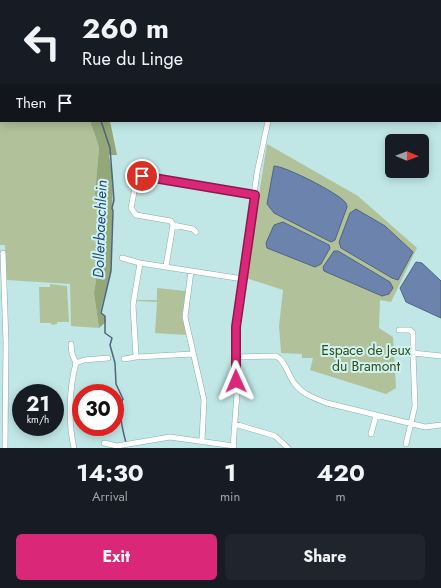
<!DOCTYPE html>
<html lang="en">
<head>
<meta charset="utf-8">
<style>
	body { margin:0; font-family:Jost,sans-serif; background:#20242c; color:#f1f3f6; height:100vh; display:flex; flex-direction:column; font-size:15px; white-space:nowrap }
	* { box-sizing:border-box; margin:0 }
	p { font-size:13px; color:#9ea1a6 }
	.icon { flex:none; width:22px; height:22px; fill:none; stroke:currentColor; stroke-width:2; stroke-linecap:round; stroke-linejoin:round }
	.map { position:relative; height:448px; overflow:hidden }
	.panel { display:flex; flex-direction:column; background:#171b24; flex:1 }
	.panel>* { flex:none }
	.top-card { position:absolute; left:0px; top:0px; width:441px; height:122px; box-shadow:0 2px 10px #0003; background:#171b24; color:#f1f3f6; overflow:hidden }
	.needle { width:26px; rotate:91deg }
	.buttons { position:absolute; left:385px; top:134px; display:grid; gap:8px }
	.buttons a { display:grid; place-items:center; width:44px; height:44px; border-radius:6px; background:#171b24; box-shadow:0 2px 10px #0003; font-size:20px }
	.speed { position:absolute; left:12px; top:384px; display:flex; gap:8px; font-size:20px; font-weight:700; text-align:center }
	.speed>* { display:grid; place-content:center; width:52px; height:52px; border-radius:50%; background:#171b24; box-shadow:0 2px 10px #0003; line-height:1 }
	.speed small { font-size:10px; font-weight:400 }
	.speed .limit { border:6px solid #d22; background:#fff; color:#111 }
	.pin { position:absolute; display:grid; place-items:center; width:34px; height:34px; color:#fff; margin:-17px; border:2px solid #fff; border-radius:50%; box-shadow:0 1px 4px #0007 }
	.me { position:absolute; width:44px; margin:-22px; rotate:359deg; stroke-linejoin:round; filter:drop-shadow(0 0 3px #0008) }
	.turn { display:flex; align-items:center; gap:14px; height:84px; padding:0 16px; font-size:18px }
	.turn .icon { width:52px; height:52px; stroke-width:2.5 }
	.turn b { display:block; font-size:28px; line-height:34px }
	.then { display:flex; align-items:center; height:38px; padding:0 16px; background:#0003; gap:8px; font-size:15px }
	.eta { display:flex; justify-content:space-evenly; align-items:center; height:68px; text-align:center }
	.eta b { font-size:24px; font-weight:700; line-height:28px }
	.primary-button { display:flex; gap:8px; margin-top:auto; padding:8px 16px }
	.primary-button a { flex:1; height:46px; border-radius:6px; background:#db2777; color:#fff; font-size:16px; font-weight:700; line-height:46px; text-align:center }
	.primary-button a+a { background:#20242c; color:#f1f3f6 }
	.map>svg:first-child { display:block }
</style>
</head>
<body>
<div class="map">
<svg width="441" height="448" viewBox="0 0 441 448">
	<rect width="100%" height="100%" fill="#c0e7e6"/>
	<path fill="#b1c19a" d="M0,76L1,121H90L99,147L95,194L105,224L94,293L99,328L71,326L70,284L7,280L5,245H0Z
		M267,144L358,196L417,248L391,302L380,300L379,328L393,337L396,388L386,394L310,370L313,358H302V354L281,353L279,326L283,290L246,278Z
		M50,284L67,286L69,322H57V324L52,325L51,323H40L39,287H50Z
		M157,288L186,291L182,315L186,335L155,333L157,302L137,301V300H157Z"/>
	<path fill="#94a778" d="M90,121H110L117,155H109L113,179L111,270L100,313L105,316L106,322L99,328L94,293L105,224L95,194L99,147Z"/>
	<path fill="#6c83ae" stroke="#4f6481" d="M274,166C285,166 338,193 345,202C346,203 347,205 347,207L335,240L331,242L274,213L267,204Z
		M356,209L385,226L413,252L398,280L392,278L341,248L339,242L350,213Z
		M283,222L329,245L330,248L321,264L315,267L267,248L266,243L274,225Z
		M334,251H338L390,282L393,288L389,294L382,296L324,271L323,267Z
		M416,262L422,263L441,281V318L406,302L400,288Z"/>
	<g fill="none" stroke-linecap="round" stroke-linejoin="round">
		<path stroke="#4f6481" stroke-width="1.5" d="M76,0L77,1
			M101,121L110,148L114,200L112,208L113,211L111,271L101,313L105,316V333L112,338L110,345L115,363L116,384L123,399C117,409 123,432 126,443"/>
		<g stroke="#87acab" stroke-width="6">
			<path id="minor" d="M196,232L193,229L173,225L171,221L136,215L131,208L136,182L138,177L142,176L255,195
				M3,253L6,343L5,448
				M122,258L140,263
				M166,266L173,225
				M191,271L185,317L204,400L202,440
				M399,330H410L413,333V353
				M71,344L72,354L76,363
				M193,354L136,357L133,305L140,263L243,279
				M236,357L276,356C286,361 288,376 295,384C302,394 316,399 327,403L425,427L441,425
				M124,359L136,357
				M235,424L275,436L288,448
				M371,434L376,416
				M104,443L117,446L170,437L234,446
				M406,444L415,406L413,353L441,356
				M74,448C68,422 69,389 76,363L84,360L108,358
				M233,448L237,393L236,327L257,173L268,121"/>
		</g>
		<use href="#minor" stroke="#fff" stroke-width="5"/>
	</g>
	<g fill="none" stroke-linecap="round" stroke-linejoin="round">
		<g stroke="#8e194d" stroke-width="10">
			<path id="route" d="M142,176L255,195L236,327V381"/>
		</g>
		<use href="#route" stroke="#db2777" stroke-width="7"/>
	</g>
	<g text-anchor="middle" stroke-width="4" stroke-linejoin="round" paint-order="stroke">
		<g font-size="14" fill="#384914" stroke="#cdf4f3">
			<text x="366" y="355">Espace de Jeux<tspan x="366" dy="16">du Bramont</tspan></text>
		</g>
		<g font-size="15" font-style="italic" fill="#29457d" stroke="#cdf4f3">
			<text transform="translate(100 229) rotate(-88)" y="5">Dollerbaechlein</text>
		</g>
	</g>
</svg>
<div class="buttons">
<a><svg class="needle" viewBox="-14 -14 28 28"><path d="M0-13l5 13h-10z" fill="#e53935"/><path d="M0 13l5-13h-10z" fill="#9ea1a6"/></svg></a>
</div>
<div class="speed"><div>21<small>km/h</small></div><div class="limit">30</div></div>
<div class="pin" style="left:142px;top:176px;background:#d93025"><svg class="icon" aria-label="arrive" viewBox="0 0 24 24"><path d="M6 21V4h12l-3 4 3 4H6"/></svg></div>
<svg class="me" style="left:236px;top:381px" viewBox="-20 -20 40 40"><path d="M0-17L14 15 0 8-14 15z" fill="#db2777" stroke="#fff" stroke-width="4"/></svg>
<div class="top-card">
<div class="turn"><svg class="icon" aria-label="left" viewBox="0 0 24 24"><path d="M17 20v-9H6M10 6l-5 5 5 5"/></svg><div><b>260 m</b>Rue du Linge</div></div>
<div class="then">Then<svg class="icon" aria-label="arrive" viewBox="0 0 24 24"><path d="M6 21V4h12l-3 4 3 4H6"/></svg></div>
</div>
</div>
<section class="panel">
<div class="eta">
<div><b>14:30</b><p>Arrival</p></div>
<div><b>1</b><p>min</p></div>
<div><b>420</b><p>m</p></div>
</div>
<div class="primary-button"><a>Exit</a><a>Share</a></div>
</section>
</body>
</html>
